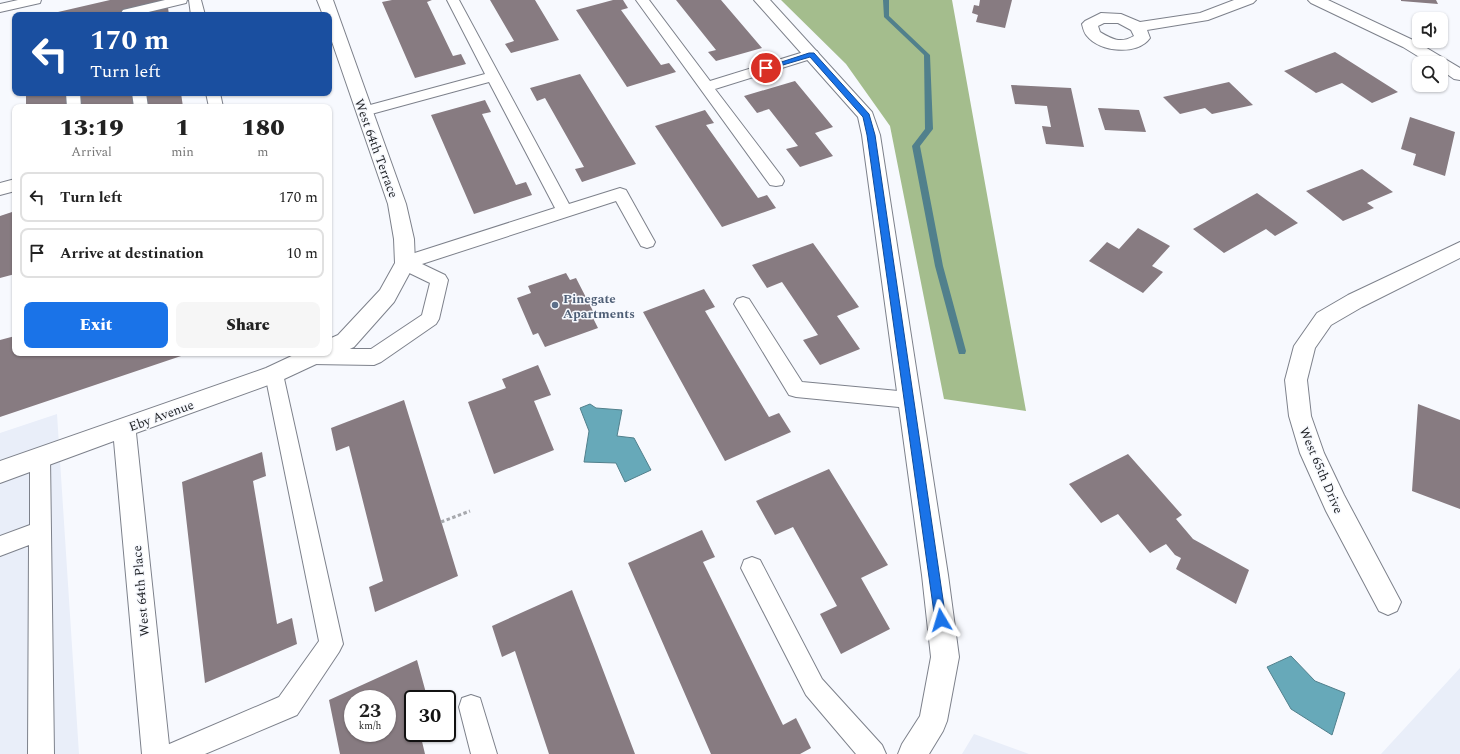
<!DOCTYPE html>
<html lang="en">
<head>
<meta charset="utf-8">
<style>
	body { margin:0; font-family:Spectral,serif; background:#f6f6f6; color:#222; height:100vh; display:flex; flex-direction:column; font-size:15px; white-space:nowrap }
	* { box-sizing:border-box; margin:0 }
	p { font-size:13px; color:#767676 }
	.icon { flex:none; width:22px; height:22px; fill:none; stroke:currentColor; stroke-width:2; stroke-linecap:round; stroke-linejoin:round }
	.map { position:relative; flex:1; overflow:hidden }
	.panel { position:absolute; left:12px; top:104px; width:320px; height:252px; display:flex; flex-direction:column; background:#fff; border-radius:8px; box-shadow:0 1px 3px #0004 }
	.panel>* { flex:none }
	.hud { position:absolute; left:12px; top:12px; width:320px; height:84px; border-radius:8px; box-shadow:0 1px 3px #0004; background:#1a4fa0; color:#fff; overflow:hidden }
	.tools { position:absolute; left:1412px; top:12px; display:grid; gap:8px }
	.tools a { display:grid; place-items:center; width:36px; height:36px; border-radius:8px; background:#fff; box-shadow:0 1px 3px #0004; font-size:20px }
	.speed { position:absolute; left:344px; top:690px; display:flex; gap:8px; font-size:20px; font-weight:700; text-align:center }
	.speed>* { display:grid; place-content:center; width:52px; height:52px; border-radius:50%; background:#fff; box-shadow:0 1px 3px #0004; line-height:1 }
	.speed small { font-size:10px; font-weight:400 }
	.speed .limit { border:2px solid #111; border-radius:6px; background:#fff; color:#111 }
	.pin { position:absolute; display:grid; place-items:center; width:34px; height:34px; color:#fff; margin:-17px; border:2px solid #fff; border-radius:50%; box-shadow:0 1px 4px #0007 }
	.me { position:absolute; width:44px; margin:-22px; rotate:353deg; stroke-linejoin:round; filter:drop-shadow(0 0 3px #0008) }
	.turn { display:flex; align-items:center; gap:14px; height:84px; padding:0 12px; font-size:18px }
	.turn .icon { width:52px; height:52px; stroke-width:2.5 }
	.turn b { display:block; font-size:28px; line-height:34px }
	.eta { display:flex; justify-content:space-evenly; align-items:center; height:68px; text-align:center }
	.eta b { font-size:24px; font-weight:800; line-height:28px }
	.primary-button { display:flex; gap:8px; margin-top:auto; padding:8px 12px }
	.primary-button a { flex:1; height:46px; border-radius:8px; background:#1a73e8; color:#fff; font-size:16px; font-weight:800; line-height:46px; text-align:center }
	.primary-button a+a { background:#f6f6f6; color:#222 }
	ul { padding:0; list-style:none }
	li { display:flex; align-items:center; gap:12px; height:50px; margin:0 8px 6px; padding:0 4px; border:2px solid #e0e0e0; border-radius:8px }
	li div { flex:1 }
	li b { display:block; font-size:15px }
	li em { font-style:normal }
	.map>svg:first-child { display:block }
</style>
</head>
<body>
<div class="map">
<svg width="1460" height="754" viewBox="0 0 1460 754">
	<rect width="100%" height="100%" fill="#f7f9fe"/>
	<path fill="#e9eef9" d="M57,414L79,754H0V433Z
		M1460,668V754H1381Z
		M974,734L1029,754H962Z"/>
	<path fill="#a4bd8d" d="M781,0H952L1026,411L944,399L890,126L846,64Z"/>
	<path fill="#67a9b9" stroke="#51808c" d="M590,404L596,408L622,410L617,436L634,438L651,470L625,482L616,463L584,462L589,431L580,408Z
		M1291,656L1315,681L1345,693L1332,735L1291,709L1267,667Z"/>
	<g fill="none" stroke-linecap="round" stroke-linejoin="round">
		<path fill="#51808c" fill-rule="evenodd" d="M883,0H889V16L930,55L933,129L920,146L943,266L966,351L965,354H959L958,351L935,266L912,146L925,129L924,55L884,17Z"/>
	</g>
	<path fill="#877b81" fill-rule="evenodd" d="M110,0H167L169,15H45Z
		M392,0H432L427,2L453,56L461,54L466,64L415,78L382,2Z
		M490,0H535L559,40L511,53L505,44L514,41Z
		M613,0H623L628,8L621,10L661,65L669,63L676,72L627,87L576,10Z
		M676,0H721L762,48L716,61L708,52L716,50Z
		M980,0H1012L1005,28L976,22L978,15L972,13L974,5L979,6Z
		M1401,0H1436L1438,4L1401,1Z
		M1335,52L1398,92L1372,103L1342,83L1316,93L1284,71Z
		M580,74L636,164L582,182L575,169L584,167L545,98L537,101L530,88Z
		M795,81L833,127L815,133L833,156L800,167L786,149L798,146L769,109L757,113L744,96Z
		M1229,82L1253,105L1212,114L1205,108L1180,114L1163,97Z
		M1011,85L1071,88L1084,147L1046,144L1042,126L1051,127L1047,106L1015,104Z
		M26,93H181L183,107H26Z
		M485,100L491,112L482,114L516,185L526,182L532,195L474,214L431,115Z
		M1098,108L1139,110L1146,132L1105,130Z
		M705,110L714,123L706,125L758,198L767,195L776,208L722,227L655,126Z
		M1410,117L1455,132L1445,176L1413,165L1416,154L1401,149Z
		M1362,169L1393,192L1367,203L1374,208L1343,221L1306,191Z
		M1257,193L1298,223L1275,236L1266,229L1224,253L1193,229Z
		M15,211V274L0,278V216Z
		M1138,228L1170,246L1152,266L1163,272L1143,293L1089,261L1107,242L1119,249Z
		M813,243L859,307L837,316L860,349L820,365L803,340L818,335L782,282L767,288L752,265Z
		M566,273L570,280L576,278L594,313L591,314L598,328L545,347L538,333L533,335L517,298L531,293L528,286Z
		M704,289L715,307L705,311L769,417L779,413L791,432L725,461L643,312Z
		M15,336V353H190L0,417V340Z
		M538,365L551,395L534,401L554,450L494,474L468,402L506,388L502,379Z
		M404,400L458,576L375,612L369,587L383,581L349,446L336,451L331,428Z
		M1418,404L1460,420V509L1412,491Z
		M262,452L266,476L253,481L277,624L292,618L297,644L205,683L182,482Z
		M1128,454L1182,515L1176,519L1193,539L1249,570L1236,604L1176,569L1181,558L1175,555L1166,544L1150,553L1118,514L1101,523L1069,484Z
		M829,469L888,565L861,578L890,629L841,654L820,614L837,606L793,527L775,535L756,501Z
		M702,530L715,557L703,562L783,725L796,718L811,748L800,754H711L628,563Z
		M572,590L595,649L635,754H549L515,651L502,657L492,626Z
		M417,660L426,693L412,699L413,733H420L425,754H340L329,700ZM353,699H387V733H353Z"/>
	<g fill="none" stroke-linecap="round" stroke-linejoin="round">
		<g stroke="#7d818b" stroke-width="2">
			<path id="lane" d="M18,0H41L40,3L0,12V4Z
				M165,0H187L186,3L136,15H123L121,13L123,10Z
				M189,0H201L205,15H191Z
				M447,0H459L569,204L620,188L626,190L655,242L653,246L647,248L641,246L616,201L422,264L445,275L448,280L439,319L436,324L381,362L374,365L312,364L305,361L303,356L304,353H329V349H371L422,315L430,283L399,268L396,263L399,258L555,208L489,82L364,116L359,114L357,111L359,108L485,74Z
				M636,0H649L710,81L807,51L812,50L817,51L819,54L817,57L715,89L782,177L784,181L782,185L776,186L770,185Z
				M66,93H80L81,107H67Z
				M132,93H146L148,107H134Z
				M206,93H220L223,107H209Z
				M15,179V191L0,195V183Z
				M743,297L749,299L802,382L909,392L916,394L919,400L916,406L909,408L796,397L789,395L734,304L737,299Z
				M274,366L281,368L283,374L343,644L339,652L297,715L205,754H163L167,745L279,697L319,641L265,374L267,368Z
				M40,449L47,452L50,458L54,754H28L29,545L0,556V536L30,525V458L33,452Z
				M752,557L760,560L822,679L882,745L886,754H856L806,695L741,568L744,560Z
				M471,695L480,698L497,754H471L459,707L462,698Z"/>
		</g>
		<g stroke="#7d818b" stroke-width="2">
			<path id="street" d="M317,0H333L406,204L414,239L415,263L394,302L354,347L337,355L328,357L327,359L282,380L136,433L170,754H142L114,441L0,483V461L266,368L298,353H329V339L338,335L380,290L395,263L394,239L388,204L329,33V15H323Z
				M754,0H770L872,112L880,135L948,575L959,657L947,721L943,731L929,754H898L902,744L920,716L931,657L922,575L862,135L858,117Z
				M1234,0H1256L1253,3L1208,20L1147,30L1150,38C1138,56 1099,52 1087,36C1084,33 1083,28 1082,24L1085,21L1101,13L1121,14L1140,22L1200,13ZM1104,23H1118L1131,30L1134,36C1120,44 1112,39 1100,32L1098,26Z
				M1308,0H1328L1415,41L1460,68V80L1454,79L1441,70V63H1429L1403,47L1311,3Z
				M1460,242V258L1362,307L1331,325L1315,348L1307,380L1311,416L1324,453L1344,495L1401,602L1397,611L1388,615L1379,611L1326,511L1300,453L1289,416L1285,380L1294,346L1317,313L1348,295Z"/>
		</g>
		<path stroke="#a6a8ad" stroke-width="3" stroke-dasharray="3.5 2.5" stroke-linecap="butt" d="M441,522L470,511"/>
		<use href="#lane" fill="#fff" fill-rule="evenodd"/>
		<use href="#street" fill="#fff" fill-rule="evenodd"/>
	</g>
	<path fill="#1a73e8" stroke="#114b97" d="M809,53H814L869,114L875,135L946,620L945,624L941,626L937,624L935,620L867,135L863,117L810,57L766,70L763,68Z"/>
	<circle fill="#5c6f8a" stroke="#f7f9fe" stroke-width="1.5" cx="555" cy="305" r="4"/>
	<g text-anchor="middle" stroke-width="3" stroke-linejoin="round" paint-order="stroke">
		<g font-size="13" fill="#1e2024" stroke="#f7f9fe">
			<text transform="translate(377 148) rotate(70)" y="5">West 64th Terrace</text>
			<text transform="translate(161 415) rotate(-20)" y="5">Eby Avenue</text>
			<text transform="translate(1322 470) rotate(67)" y="5">West 65th Drive</text>
			<text transform="translate(140 591) rotate(-95)" y="5">West 64th Place</text>
		</g>
		<g font-size="13" font-weight="bold" fill="#4e5e75" stroke="#f7f9fe" text-anchor="start">
			<text x="563" y="303">Pinegate<tspan x="563" dy="15">Apartments</tspan></text>
		</g>
	</g>
</svg>
<div class="tools">
<a><svg class="icon" aria-label="sound" viewBox="0 0 24 24"><path d="M4 9h4l5-4v14l-5-4H4zM17 9q2 3 0 6"/></svg></a>
<a><svg class="icon" aria-label="search" viewBox="0 0 24 24"><circle cx="10" cy="10" r="6"/><path d="M15 15l6 6"/></svg></a>
</div>
<div class="speed"><div>23<small>km/h</small></div><div class="limit">30</div></div>
<div class="pin" style="left:766px;top:68px;background:#d93025"><svg class="icon" aria-label="arrive" viewBox="0 0 24 24"><path d="M6 21V4h12l-3 4 3 4H6"/></svg></div>
<svg class="me" style="left:941px;top:620px" viewBox="-20 -20 40 40"><path d="M0-17L14 15 0 8-14 15z" fill="#1a73e8" stroke="#fff" stroke-width="4"/></svg>
<div class="hud">
<div class="turn"><svg class="icon" aria-label="left" viewBox="0 0 24 24"><path d="M17 20v-9H6M10 6l-5 5 5 5"/></svg><div><b>170 m</b>Turn left</div></div>
</div>
<section class="panel">
<div class="eta">
<div><b>13:19</b><p>Arrival</p></div>
<div><b>1</b><p>min</p></div>
<div><b>180</b><p>m</p></div>
</div>
<ul>
<li><svg class="icon" aria-label="left" viewBox="0 0 24 24"><path d="M17 20v-9H6M10 6l-5 5 5 5"/></svg><div><b>Turn left</b></div><em>170 m</em></li>
<li><svg class="icon" aria-label="arrive" viewBox="0 0 24 24"><path d="M6 21V4h12l-3 4 3 4H6"/></svg><div><b>Arrive at destination</b></div><em>10 m</em></li>
</ul>
<div class="primary-button"><a>Exit</a><a>Share</a></div>
</section>
</div>
</body>
</html>
